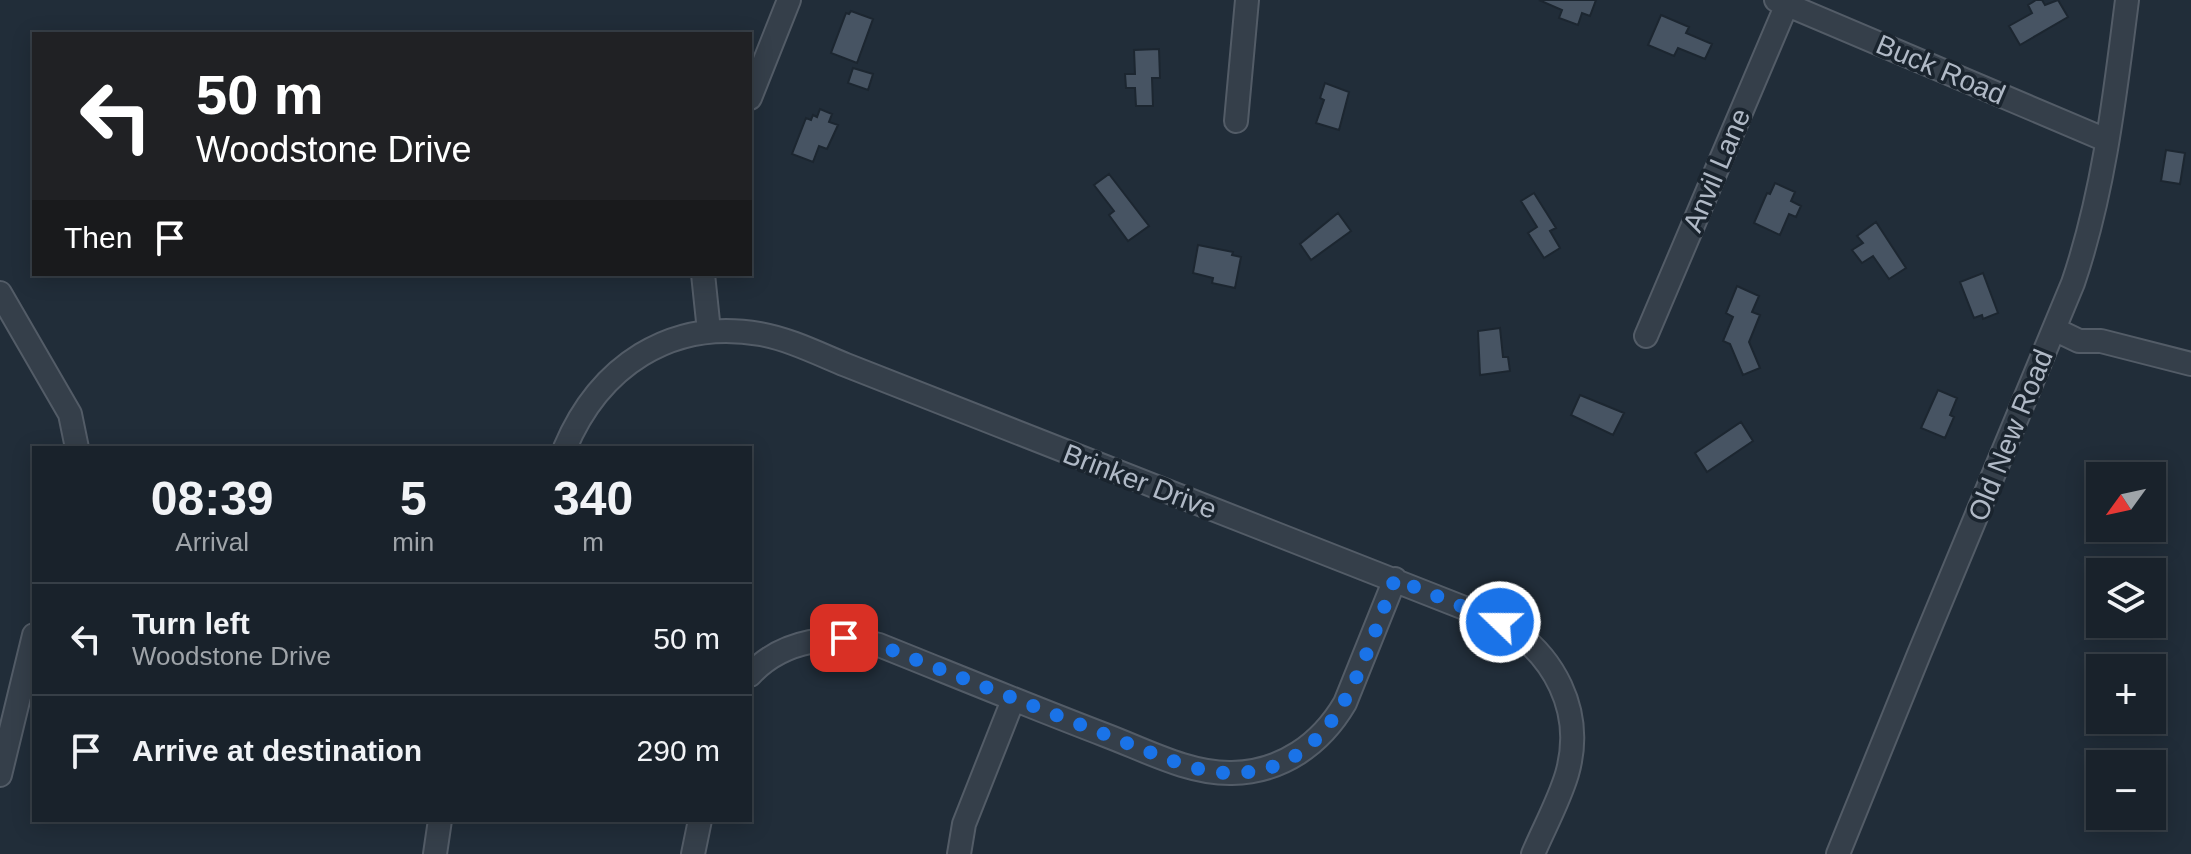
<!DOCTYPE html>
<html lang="en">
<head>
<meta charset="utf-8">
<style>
	body { margin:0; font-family:Arial,sans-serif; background:#262f37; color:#f1f3f6; height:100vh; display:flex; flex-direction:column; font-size:30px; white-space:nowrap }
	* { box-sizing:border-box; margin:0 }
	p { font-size:26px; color:#9fa4a9 }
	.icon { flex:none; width:44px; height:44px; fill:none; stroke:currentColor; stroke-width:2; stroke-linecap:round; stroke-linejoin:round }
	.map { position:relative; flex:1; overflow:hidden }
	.panel { position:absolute; left:32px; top:446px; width:720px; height:376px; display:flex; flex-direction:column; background:#19222b; border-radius:0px; box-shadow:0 4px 20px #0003,0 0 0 2px #373f47 }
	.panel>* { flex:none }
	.top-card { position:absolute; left:32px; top:32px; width:720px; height:244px; border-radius:0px; box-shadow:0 4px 20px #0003,0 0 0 2px #373f47; background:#202124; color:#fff; overflow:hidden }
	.needle { width:52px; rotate:237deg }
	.controls { position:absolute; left:2086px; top:462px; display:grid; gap:16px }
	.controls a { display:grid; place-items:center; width:80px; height:80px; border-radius:0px; background:#19222b; box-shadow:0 4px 20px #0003,0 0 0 2px #373f47; font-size:40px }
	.pin { position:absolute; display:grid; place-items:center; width:68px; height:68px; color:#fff; margin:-34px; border-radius:16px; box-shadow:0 4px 12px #0006 }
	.me { position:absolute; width:88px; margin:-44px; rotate:292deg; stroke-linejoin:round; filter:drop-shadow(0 0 6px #0008) }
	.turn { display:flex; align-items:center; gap:28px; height:168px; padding:0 32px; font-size:36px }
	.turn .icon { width:104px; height:104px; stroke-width:2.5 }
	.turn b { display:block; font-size:56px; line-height:68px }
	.then { display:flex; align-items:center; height:76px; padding:0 32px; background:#0003; gap:16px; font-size:30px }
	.eta { display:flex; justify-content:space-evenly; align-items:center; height:136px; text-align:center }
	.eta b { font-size:48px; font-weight:700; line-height:56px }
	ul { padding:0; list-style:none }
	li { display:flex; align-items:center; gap:24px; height:112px; padding:0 32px; border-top:2px solid #373f47 }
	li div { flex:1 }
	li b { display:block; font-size:30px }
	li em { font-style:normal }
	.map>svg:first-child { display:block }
</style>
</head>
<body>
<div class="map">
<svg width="2191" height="854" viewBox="0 0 2191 854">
	<rect width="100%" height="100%" fill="#212d39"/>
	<path fill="#475463" stroke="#1c2630" stroke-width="2" d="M1539,0H1596L1590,16L1582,13L1578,25L1559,18L1562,10Z
		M2036,0H2042L2045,5L2058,0L2068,17L2020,45L2009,26L2032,13L2028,5Z
		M851,11L873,19L857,63L831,53L846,13L849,14Z
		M1661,15L1689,27L1686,33L1712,44L1705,59L1678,48L1674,56L1648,45Z
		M1159,49L1160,78H1152L1153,106H1136L1135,88H1126L1125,74H1135L1134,50Z
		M853,68L873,74L868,90L848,83Z
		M1325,83L1349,92L1339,130L1316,123L1324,100L1320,98Z
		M820,109L832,114L829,122L838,125L827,149L819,146L813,162L792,154L806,118L811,120L813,115L817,117Z
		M2166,150L2185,153L2180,184L2161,181Z
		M1109,174L1149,226L1128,241L1109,215L1114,211L1094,185Z
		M1775,183L1795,192L1791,201L1801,206L1796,217L1789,214L1780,235L1754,223L1767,193L1770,194Z
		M1534,193L1556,228L1550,231L1560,248L1544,258L1528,233L1537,227L1521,201Z
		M1338,213L1351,231L1311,260L1300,244Z
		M1876,222L1906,268L1889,279L1873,256L1862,263L1852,250L1863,243L1857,236Z
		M1198,245L1233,252L1232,255L1241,257L1235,288L1212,283L1213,278L1193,273Z
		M1983,273L1998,313L1983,319L1982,315L1974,318L1960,282Z
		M1737,286L1759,296L1752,312L1760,315L1749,342L1760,368L1743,375L1730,344L1723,341L1733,317L1726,313Z
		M1500,328L1503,357H1508L1510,371L1480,375L1478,331Z
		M1938,390L1957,398L1950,415L1954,417L1945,438L1921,428Z
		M1580,395L1624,413L1613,435L1571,415Z
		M1741,422L1753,441L1707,472L1695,453Z"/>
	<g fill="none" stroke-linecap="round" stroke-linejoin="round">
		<g stroke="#535c67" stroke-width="26">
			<path id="minor" d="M1776,0L2106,140
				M750,98L789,0
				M1236,121L1247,0
				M703,274L709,331
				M0,293L70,414L77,448
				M2054,329L2079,341H2101L2191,364
				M1646,336L1787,4
				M565,448C599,367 670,318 760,334C789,339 819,354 846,365L1500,622C1554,653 1585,711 1567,774C1559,801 1544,828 1533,854
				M750,675C783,639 834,633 879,645C954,675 1029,706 1105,735C1145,750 1189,774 1232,773C1282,772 1321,744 1345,703L1395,579
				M0,775L34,635
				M435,854L440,820
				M693,854L700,820
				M959,854L964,824L1013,700
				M1838,854L1919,654L2073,283C2104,192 2115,95 2127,0"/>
		</g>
		<use href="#minor" stroke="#353f4a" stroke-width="22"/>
	</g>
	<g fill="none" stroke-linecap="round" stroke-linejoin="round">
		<path stroke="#1a73e8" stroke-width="14" stroke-dasharray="0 25.2" d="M844,638L879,645L1162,757C1179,763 1197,770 1215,772C1335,785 1360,666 1395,579L1500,622"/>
	</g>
	<g text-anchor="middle" stroke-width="7" stroke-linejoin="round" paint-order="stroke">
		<g font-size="28" fill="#b0b9c6" stroke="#1a242e">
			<text transform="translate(1941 69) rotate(23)" y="10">Buck Road</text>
			<text transform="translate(1716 170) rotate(-67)" y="10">Anvil Lane</text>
			<text transform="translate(2010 435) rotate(-68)" y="10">Old New Road</text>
			<text transform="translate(1140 481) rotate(21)" y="10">Brinker Drive</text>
		</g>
	</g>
</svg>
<div class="controls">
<a><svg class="needle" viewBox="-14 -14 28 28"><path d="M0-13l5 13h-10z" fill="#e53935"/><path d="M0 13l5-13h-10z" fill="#9fa4a9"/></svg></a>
<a><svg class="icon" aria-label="layers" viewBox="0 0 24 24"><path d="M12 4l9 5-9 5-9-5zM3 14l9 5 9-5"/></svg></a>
<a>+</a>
<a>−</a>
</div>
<div class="pin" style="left:844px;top:638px;background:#d93025"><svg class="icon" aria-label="arrive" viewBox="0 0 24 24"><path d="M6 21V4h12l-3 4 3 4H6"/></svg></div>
<svg class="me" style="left:1500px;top:622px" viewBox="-20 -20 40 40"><circle r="17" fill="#1a73e8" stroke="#fff" stroke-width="3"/><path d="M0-11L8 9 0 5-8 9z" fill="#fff"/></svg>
<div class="top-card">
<div class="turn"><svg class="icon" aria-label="left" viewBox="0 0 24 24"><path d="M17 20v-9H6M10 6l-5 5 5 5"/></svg><div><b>50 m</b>Woodstone Drive</div></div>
<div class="then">Then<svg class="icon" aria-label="arrive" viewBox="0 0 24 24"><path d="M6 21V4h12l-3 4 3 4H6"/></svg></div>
</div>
<section class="panel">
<div class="eta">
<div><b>08:39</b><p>Arrival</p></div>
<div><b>5</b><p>min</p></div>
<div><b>340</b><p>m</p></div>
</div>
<ul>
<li><svg class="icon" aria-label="left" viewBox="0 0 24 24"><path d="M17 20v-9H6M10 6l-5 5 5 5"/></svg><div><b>Turn left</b><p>Woodstone Drive</p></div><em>50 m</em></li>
<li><svg class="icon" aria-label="arrive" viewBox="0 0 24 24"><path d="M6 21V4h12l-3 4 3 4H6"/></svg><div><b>Arrive at destination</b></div><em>290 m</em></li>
</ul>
</section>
</div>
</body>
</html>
